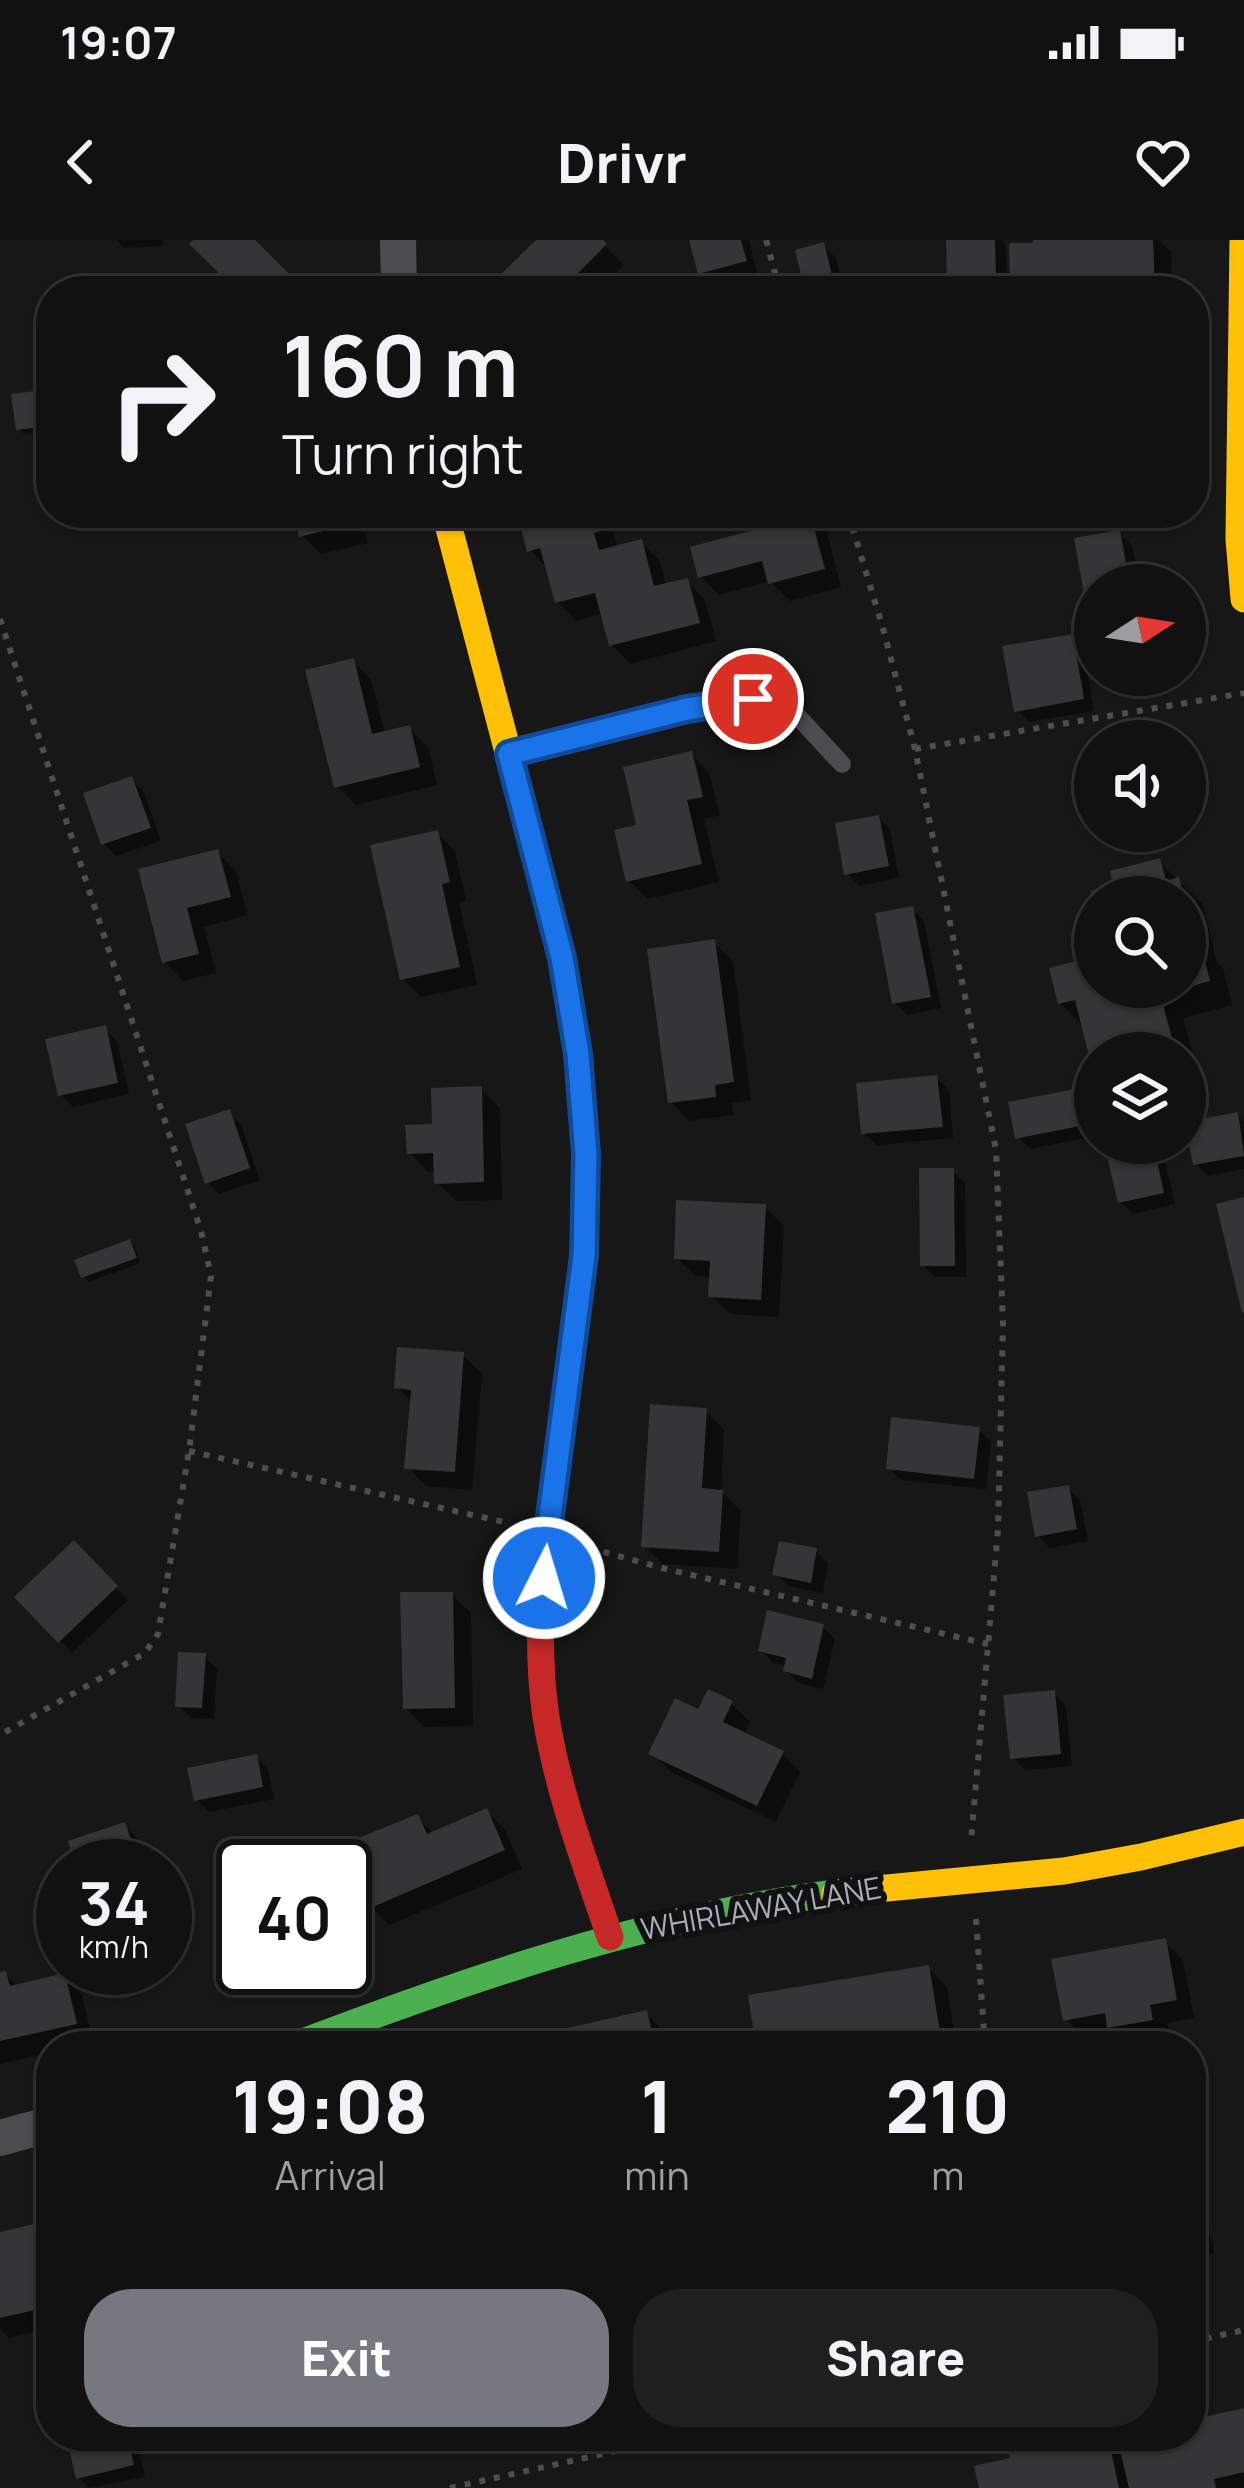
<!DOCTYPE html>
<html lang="en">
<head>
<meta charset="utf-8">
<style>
	body { margin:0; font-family:Manrope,sans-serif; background:#1e1f1f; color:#f1f3f6; height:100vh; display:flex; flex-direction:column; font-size:45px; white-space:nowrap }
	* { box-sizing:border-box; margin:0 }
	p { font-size:39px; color:#9c9d9f }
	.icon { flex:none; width:66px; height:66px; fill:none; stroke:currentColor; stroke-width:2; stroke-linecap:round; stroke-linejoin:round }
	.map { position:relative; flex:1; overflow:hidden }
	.details { position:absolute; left:36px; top:1791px; width:1170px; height:420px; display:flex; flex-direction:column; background:#111; border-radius:48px; box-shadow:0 3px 9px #0004,0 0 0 3px #303131 }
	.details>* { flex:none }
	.top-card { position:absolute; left:36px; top:36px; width:1173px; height:252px; border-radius:48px; box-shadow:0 3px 9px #0004,0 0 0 3px #303131; background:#111; color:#f1f3f6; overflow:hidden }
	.needle { width:78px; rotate:78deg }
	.fabs { position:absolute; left:1074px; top:324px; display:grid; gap:24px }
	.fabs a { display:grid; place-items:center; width:132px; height:132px; border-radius:50%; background:#111; box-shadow:0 3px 9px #0004,0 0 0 3px #303131; font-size:60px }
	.speed { position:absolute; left:36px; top:1599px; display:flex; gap:24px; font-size:60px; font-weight:700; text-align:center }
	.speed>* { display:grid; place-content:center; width:156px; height:156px; border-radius:50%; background:#111; box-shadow:0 3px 9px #0004,0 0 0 3px #303131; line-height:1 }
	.speed small { font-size:30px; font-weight:400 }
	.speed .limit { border:6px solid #111; border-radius:18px; background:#fff; color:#111 }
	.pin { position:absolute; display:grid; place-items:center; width:102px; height:102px; color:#fff; margin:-51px; border:6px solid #fff; border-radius:50%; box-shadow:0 3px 12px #0007 }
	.me { position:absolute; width:132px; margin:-66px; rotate:5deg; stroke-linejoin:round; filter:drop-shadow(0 0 9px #0008) }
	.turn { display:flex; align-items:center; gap:42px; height:252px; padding:0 48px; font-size:54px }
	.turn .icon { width:156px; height:156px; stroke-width:2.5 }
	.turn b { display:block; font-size:84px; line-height:102px }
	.eta { display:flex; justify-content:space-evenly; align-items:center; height:204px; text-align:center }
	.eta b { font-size:72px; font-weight:800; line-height:84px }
	.primary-button { display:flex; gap:24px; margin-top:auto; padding:24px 48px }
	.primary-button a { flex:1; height:138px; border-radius:48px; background:#76787f; color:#fff; font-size:48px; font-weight:800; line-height:138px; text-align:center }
	.primary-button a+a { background:#1e1f1f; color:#f1f3f6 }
	.status { display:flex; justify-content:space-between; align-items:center; height:84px; padding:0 60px; background:#111; direction:ltr }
	.status svg { height:33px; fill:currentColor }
	header { display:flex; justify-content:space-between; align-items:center; height:156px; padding:0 48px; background:#111; font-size:54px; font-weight:800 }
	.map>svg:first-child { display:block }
</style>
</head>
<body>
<div class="status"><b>19:07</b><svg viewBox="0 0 49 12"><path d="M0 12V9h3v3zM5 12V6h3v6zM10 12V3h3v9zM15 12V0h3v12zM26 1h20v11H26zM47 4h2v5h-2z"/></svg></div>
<header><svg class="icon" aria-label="back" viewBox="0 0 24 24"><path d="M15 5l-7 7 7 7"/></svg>Drivr<svg class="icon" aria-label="heart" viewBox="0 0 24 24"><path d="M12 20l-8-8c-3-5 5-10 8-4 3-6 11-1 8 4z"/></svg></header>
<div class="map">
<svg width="1244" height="2248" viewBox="0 0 1244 2248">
	<rect width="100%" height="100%" fill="#171717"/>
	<path fill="#0007" d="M117,0H163V6L124,8Z
		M540,0H599L624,25L597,51H488Z
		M692,0H749L757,33L713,45L701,32Z
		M949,0H1001L1006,5L1007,50L962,51L950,39Z
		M1036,0H1159L1171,12L1172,51H1024L1013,40L1036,5Z
		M823,6L836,18L843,51H808Z
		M43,153L48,158L51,191L24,194L19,189Z
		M296,273H360L368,303L321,314L302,296Z
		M520,273H608L618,309L641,302L660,321L666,346L687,341L705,360L716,401L630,424L612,405L603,373L576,381L558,362L549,330L530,310Z
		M751,273H822L841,347L790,361L770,341L719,355L701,336L756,292Z
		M1119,293L1132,305L1139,345H1095V379L1090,375L1077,300Z
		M1072,397L1084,410L1094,471L1029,482L1017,470Z
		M353,421L371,440L385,494L409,488L428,507L437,545L356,565L337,546Z
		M691,514L709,533L720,575L704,579L719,642L648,659L629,641L640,587Z
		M131,539L144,552L161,601L116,616L104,604Z
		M878,578L890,590L899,638L859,646L847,633Z
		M437,593L455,611L466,661L459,662L477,745L421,757L403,739Z
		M217,612L236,631L247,675L204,687L216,733L183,741L165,722L141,631Z
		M1159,621L1203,665L1217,723L1223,728L1232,765L1183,778L1199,839L1185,843V813H1095V827L1085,788L1060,763L1095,720V747H1185V657H1095L1117,648Z
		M912,669L924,681L941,768L907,775L895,763Z
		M714,703L733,721L751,860L732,863L733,875L689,881L671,862Z
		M105,789L117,801L129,854L73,867L61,855Z
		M936,838L949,850L953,898L877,905L864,893Z
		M1095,848V896L1030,909L1018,897Z
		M481,849L500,868L502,960L456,961L437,943L436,932H428L410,913L435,887Z
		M229,873L241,885L260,940L219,954L207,942Z
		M1237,875L1244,882V929L1208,936L1196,923Z
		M1107,903H1182L1183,909L1163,913L1175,964L1133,974L1121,962Z
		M952,931L965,943L966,1037H935L923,1025Z
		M765,967L784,986L779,1077L730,1074L712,1056V1037L695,1036L677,1018Z
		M129,1002L135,1007L140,1023L89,1042L84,1037Z
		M463,1115L482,1134L472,1250L426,1246L408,1227L413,1163L397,1147Z
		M706,1171L724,1190L721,1251L741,1271L737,1329L663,1324L644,1306Z
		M979,1190L991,1202L986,1249L901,1240L889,1228Z
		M1068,1248L1080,1260L1088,1301L1050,1308L1038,1296Z
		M74,1304L128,1360L72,1413L19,1357Z
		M816,1311L828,1323L823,1353L788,1346L776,1334Z
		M452,1355L471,1373L473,1486L424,1487L406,1468Z
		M823,1387L835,1399L823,1449L798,1443L786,1431L787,1426L773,1423L761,1410Z
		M204,1416L217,1429L214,1479L191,1478L178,1465Z
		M1054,1453L1066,1466L1072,1526L1025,1530L1013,1518Z
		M731,1463L750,1482L744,1495L782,1513L800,1532L776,1582L671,1532L652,1513L699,1474Z
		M256,1517L268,1530L274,1559L209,1572L196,1559Z
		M487,1571L505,1590L522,1629L389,1685L374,1670L365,1674L347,1655L345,1635L376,1622L417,1577L434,1594Z
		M125,1586L137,1598L146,1626H80Z
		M1165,1702L1183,1720L1194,1778L1167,1783L1170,1798L1129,1805L1115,1792L1084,1798L1066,1779Z
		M928,1728L947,1747L956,1806H759Z
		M5,1734L18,1747L64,1737L82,1755L93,1802L76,1806H51V1812L0,1824V1736Z
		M646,1773L665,1792L668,1806H571Z
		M1194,1965L1206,1977L1214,2013L1191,2018V1966Z
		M51,1983V2088L9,2098L0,2089V1996Z
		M1244,2172V2248H982L1037,2196H1049L1063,2210L1108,2200L1125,2218L1121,2199L1134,2196H1191V2183Z
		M69,2196H135L145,2237L89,2248L78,2237Z
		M451,2196H516L517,2198L464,2211Z"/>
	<path fill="#353537" d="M193,0H255L306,51H211L224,38L189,4Z
		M536,0H603L607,4L560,51H484Z
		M689,0H741L747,21L698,34Z
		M946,0H995L996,39L947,40Z
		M1033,0H1153L1155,51H1033V41L1010,42L1009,3H1033Z
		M824,2L836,51H805L795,10Z
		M44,150L49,186L16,190L11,154Z
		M293,273H348L351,284L299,297Z
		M517,273H596L601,291L594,293L599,310L642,299L654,346L688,338L700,383L609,406L595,353L555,363L540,308L527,312Z
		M748,273H810L825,329L768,344L762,321L698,338L690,307L753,290Z
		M1120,290L1130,345H1095V375L1088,376L1074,298Z
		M1073,394L1084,459L1014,472L1002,406Z
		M354,418L372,494L410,485L420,527L334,548L305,430Z
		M692,511L703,557L687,560L702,624L626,642L614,590L636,585L623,527Z
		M132,536L151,588L101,605L83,553Z
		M879,575L889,626L844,635L835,583Z
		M438,590L450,642L442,644L460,727L400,740L370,605Z
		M218,609L231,657L187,668L199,714L162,723L138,629Z
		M1160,618L1166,641L1179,637L1184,657H1092L1091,651L1113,646L1110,631Z
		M913,666L931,757L892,764L875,673Z
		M1185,666L1195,701L1199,700L1210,741L1185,748Z
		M715,699L734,842L715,845L716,857L668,863L647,709Z
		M1095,706V747H1181L1160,754L1176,813H1095L1093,832L1075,760L1058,764L1049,728L1092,717L1090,707Z
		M106,785L118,843L58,856L45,799Z
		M937,835L943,887L861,894L856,843Z
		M1095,845V883L1015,899L1008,862Z
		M482,846L484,942L434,944L433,913L407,914L405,885L432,884L431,848Z
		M230,869L250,928L205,944L185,884Z
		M1238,872L1244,916L1193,925L1185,882Z
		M1104,903H1153L1164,953L1118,963Z
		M919,928H954L955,1026H920Z
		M1244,957V1073H1242L1216,964Z
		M676,960L766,964L761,1060L708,1057L710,1021L674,1019Z
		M130,999L137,1018L81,1038L74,1020Z
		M397,1107L464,1112L455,1232L404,1229L411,1150L394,1148Z
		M650,1164L707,1168L702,1248L723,1250L719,1312L641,1307Z
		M891,1177L980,1187L974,1239L886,1229Z
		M1069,1245L1077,1289L1035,1297L1027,1252Z
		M74,1300L118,1346L58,1403L14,1357Z
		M779,1301L817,1308L811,1343L772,1335Z
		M400,1352H453L455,1468L403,1469Z
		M767,1370L824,1384L812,1439L783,1431L786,1418L758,1411Z
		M178,1412L206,1413L202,1468L175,1467Z
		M708,1449L733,1461L723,1482L784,1511L757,1566L648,1514L675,1458L698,1469Z
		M1055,1450L1061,1514L1010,1519L1003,1455Z
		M257,1514L263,1547L194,1561L187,1528Z
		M487,1568L505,1610L368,1669L361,1650L345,1657V1631L372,1620L361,1597L418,1574L427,1594Z
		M125,1582L140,1626H76L68,1601Z
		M1166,1698L1177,1760L1150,1765L1153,1780L1107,1788L1105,1773L1063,1781L1051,1719Z
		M929,1725L941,1798L892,1806H756L748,1755Z
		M6,1731L10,1746L65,1733L77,1784L0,1801V1732Z
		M647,1770L655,1806H567L563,1789Z
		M51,1980V2049L44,2051L47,2067L0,2078V1992Z
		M1244,2168V2232L1214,2239L1216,2248H1129L1117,2197L1191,2196V2180Z
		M66,2196H127L134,2225L76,2239Z
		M1022,2196H1049L1052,2209L1108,2197L1119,2248H979L974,2226L1010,2218L1006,2199Z"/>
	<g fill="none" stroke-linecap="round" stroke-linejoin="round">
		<path stroke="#4d4e51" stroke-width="6" stroke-dasharray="6 9" stroke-linecap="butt" d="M766,0L780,51
			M848,273L882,385L915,509L996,910L1003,1083L998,1290L971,1601
			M0,379L201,991L211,1036L189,1211L158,1394L145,1413L0,1495
			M915,509L1244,453
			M189,1211L508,1283
			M589,1308L666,1329L988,1404
			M976,1679L985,1806
			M1191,2102L1244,2090
			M450,2248L683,2196"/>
		<path stroke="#4b4c4f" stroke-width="18" d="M514,512L687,469L753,459L771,461L791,469L842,524"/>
		<path stroke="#4b4c4f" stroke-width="36" d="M398,0L399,51
			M0,1898L51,1884"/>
		<path stroke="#4caf50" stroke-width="27" d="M292,1806C468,1739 647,1677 835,1653"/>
		<path stroke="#ffc107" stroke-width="27" d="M1243,0L1239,299L1244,359
			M445,273L562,717L578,814L586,914L584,1016L563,1176
			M835,1653L1064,1631L1141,1617L1244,1592"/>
		<path stroke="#c62828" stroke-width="27" d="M563,1176C550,1275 531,1378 546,1477C558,1553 586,1625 610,1697"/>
	</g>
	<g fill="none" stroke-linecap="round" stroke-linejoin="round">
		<g stroke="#114b97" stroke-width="30">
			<path id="route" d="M544,1338L548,1292L584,1016L586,914L578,814L562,718L509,514L687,469L753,459"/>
		</g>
		<use href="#route" stroke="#1a73e8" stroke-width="21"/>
	</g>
	<g text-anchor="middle" stroke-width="12" stroke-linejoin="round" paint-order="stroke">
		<g font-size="30" fill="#a9adb7" stroke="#111113">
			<text transform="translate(761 1669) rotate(-10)" y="10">WHIRLAWAY LANE</text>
		</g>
	</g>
</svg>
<div class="fabs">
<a><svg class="needle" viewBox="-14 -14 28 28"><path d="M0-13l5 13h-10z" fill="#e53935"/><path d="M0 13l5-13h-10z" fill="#9c9d9f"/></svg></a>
<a><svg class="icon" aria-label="sound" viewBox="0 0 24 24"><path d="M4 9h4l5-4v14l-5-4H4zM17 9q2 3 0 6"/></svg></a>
<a><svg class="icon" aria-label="search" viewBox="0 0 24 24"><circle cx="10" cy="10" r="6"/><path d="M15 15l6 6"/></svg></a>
<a><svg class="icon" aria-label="layers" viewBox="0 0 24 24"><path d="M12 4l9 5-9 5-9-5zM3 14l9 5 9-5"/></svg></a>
</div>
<div class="speed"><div>34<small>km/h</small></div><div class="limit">40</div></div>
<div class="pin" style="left:753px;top:459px;background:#d93025"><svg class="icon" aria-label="arrive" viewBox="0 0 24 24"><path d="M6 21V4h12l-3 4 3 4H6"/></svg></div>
<svg class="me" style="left:544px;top:1338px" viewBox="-20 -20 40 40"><circle r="17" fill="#1a73e8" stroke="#fff" stroke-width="3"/><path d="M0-11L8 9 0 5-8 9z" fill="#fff"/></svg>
<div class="top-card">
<div class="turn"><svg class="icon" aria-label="right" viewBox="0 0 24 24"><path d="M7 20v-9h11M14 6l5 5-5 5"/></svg><div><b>160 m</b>Turn right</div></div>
</div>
<section class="details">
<div class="eta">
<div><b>19:08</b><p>Arrival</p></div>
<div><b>1</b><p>min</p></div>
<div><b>210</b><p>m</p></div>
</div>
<div class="primary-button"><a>Exit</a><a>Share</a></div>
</section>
</div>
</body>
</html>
